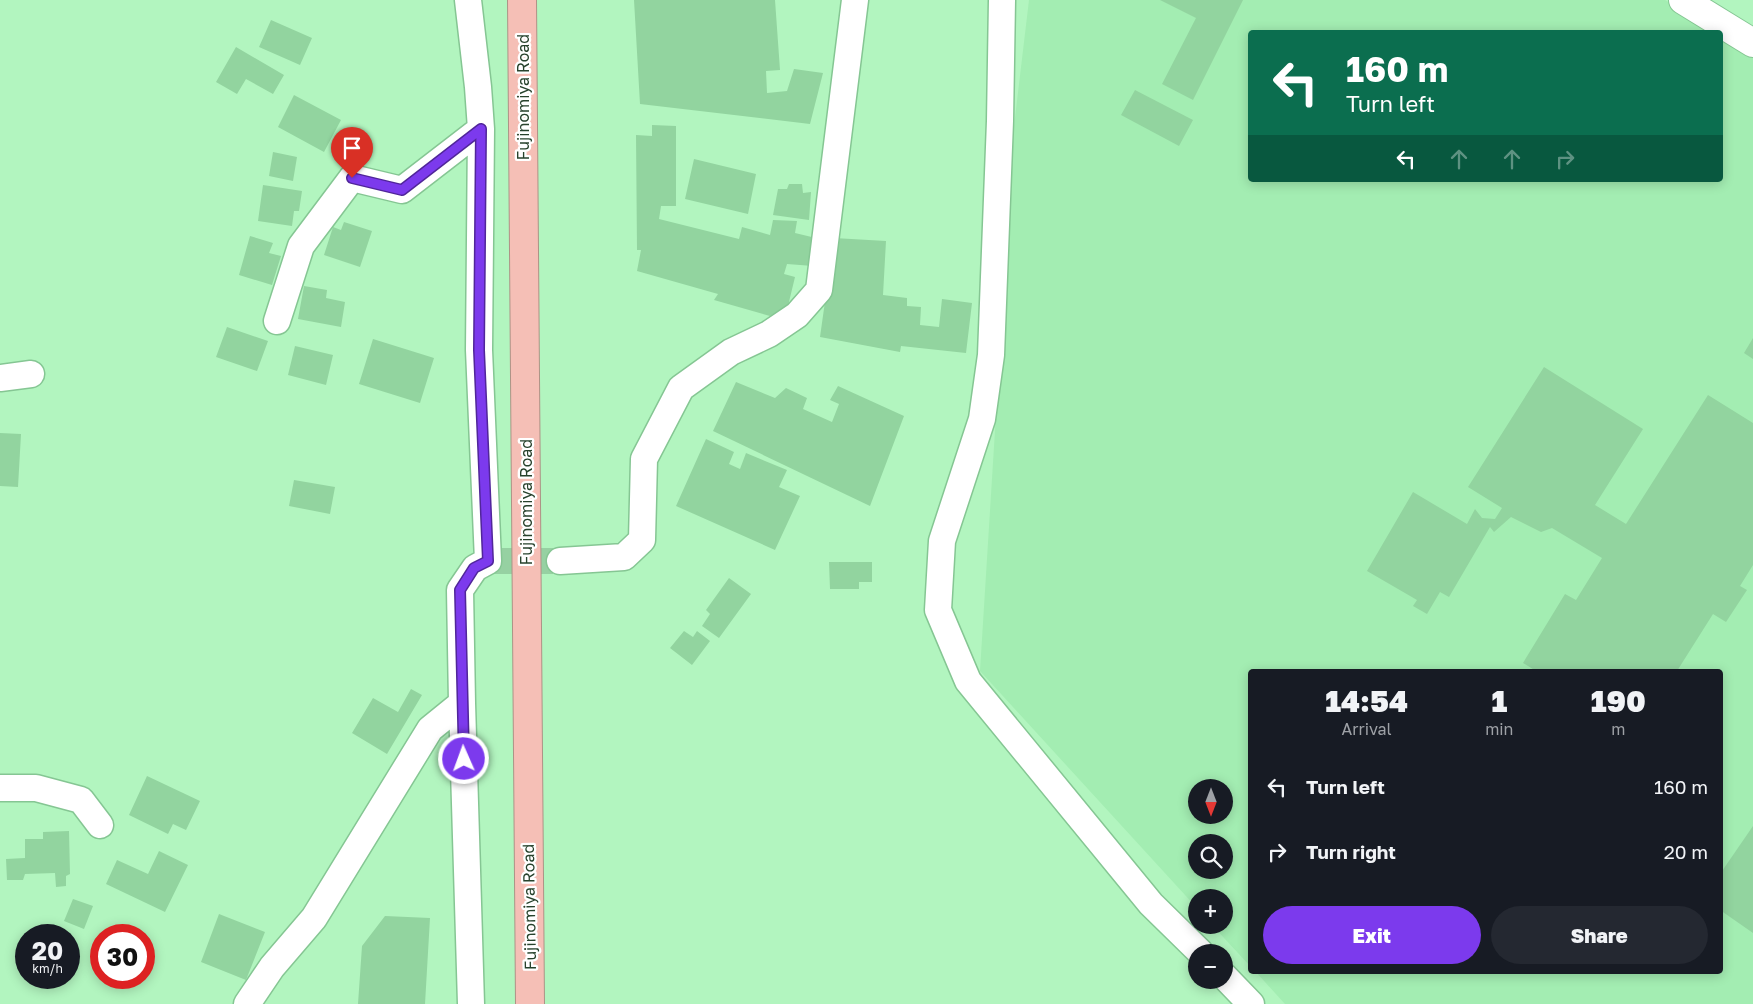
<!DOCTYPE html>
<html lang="en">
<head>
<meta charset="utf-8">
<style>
	body { margin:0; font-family:"Golos Text",sans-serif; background:#242831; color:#f1f3f6; height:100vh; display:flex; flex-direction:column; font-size:19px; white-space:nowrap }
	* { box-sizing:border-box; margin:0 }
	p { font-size:16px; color:#9ea1a6 }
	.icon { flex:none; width:28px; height:28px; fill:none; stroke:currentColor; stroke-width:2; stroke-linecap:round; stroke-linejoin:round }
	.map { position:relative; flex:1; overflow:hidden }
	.sheet { position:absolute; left:1248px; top:669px; width:475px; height:305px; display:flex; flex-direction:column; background:#171b24; border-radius:5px; box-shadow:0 2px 12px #0003 }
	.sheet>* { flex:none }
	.guide { position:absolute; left:1248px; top:30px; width:475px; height:152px; border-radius:5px; box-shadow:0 2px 12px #0003; background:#0b6e4f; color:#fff; overflow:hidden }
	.needle { width:32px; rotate:180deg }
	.fabs { position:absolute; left:1188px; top:779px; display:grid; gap:10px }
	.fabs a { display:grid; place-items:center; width:45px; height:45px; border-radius:50%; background:#171b24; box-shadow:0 2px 12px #0003; font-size:25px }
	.speed { position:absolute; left:15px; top:924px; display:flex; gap:10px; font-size:25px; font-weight:700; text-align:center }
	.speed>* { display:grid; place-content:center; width:65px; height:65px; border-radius:50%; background:#171b24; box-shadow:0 2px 12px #0003; line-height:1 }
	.speed small { font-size:12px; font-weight:400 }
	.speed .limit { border:8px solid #d22; background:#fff; color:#111 }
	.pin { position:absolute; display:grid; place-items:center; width:42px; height:42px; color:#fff; margin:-51px -21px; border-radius:50% 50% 50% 0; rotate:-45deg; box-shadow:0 0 5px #0007 }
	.pin .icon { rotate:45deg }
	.me { position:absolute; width:55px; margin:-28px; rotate:358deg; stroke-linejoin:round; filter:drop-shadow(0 0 4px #0008) }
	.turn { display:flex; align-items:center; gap:18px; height:105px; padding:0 15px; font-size:22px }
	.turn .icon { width:65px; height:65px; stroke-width:2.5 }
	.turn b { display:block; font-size:35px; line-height:42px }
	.lanes { display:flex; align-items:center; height:48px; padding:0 15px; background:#0003; justify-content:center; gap:25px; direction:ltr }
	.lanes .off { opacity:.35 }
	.eta { display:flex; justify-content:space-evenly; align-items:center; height:85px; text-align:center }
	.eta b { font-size:30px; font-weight:800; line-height:35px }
	.primary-button { display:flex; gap:10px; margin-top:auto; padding:10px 15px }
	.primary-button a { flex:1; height:58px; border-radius:30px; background:#7c3aed; color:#fff; font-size:20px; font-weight:800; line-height:58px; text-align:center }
	.primary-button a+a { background:#242831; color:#f1f3f6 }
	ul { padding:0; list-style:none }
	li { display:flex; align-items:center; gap:15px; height:65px; padding:0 15px }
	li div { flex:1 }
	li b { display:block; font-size:19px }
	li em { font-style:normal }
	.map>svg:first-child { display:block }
</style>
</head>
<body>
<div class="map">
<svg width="1753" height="1004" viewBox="0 0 1753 1004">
	<rect width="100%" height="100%" fill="#b2f5bf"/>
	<path fill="#a3edb2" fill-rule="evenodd" d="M1029,0H1665L1719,32H1250V180H1720V33L1753,53V1004H1285L1255,971H1720V671H1250V966L1212,925H1224V898H1196V907L980,671L1014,126ZM1196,788H1224V815H1196ZM1196,842H1224V870H1196Z"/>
	<path fill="#92d49f" d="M634,0H775L780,70L766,71L767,93L787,91L794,69L823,73L810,124L640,104Z
		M1160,0H1243L1193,100L1162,84L1196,18Z
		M271,20L312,38L300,65L259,47Z
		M236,47L284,75L273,94L246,79L237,94L216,82Z
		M1135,90L1193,120L1179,146L1121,115Z
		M294,95L341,120L324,152L278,127Z
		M652,125L676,126V206H661L659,219L739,239L742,227L770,235L773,220L797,221L795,233L820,239L813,266L787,264L784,274L795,277L788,306L770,316L714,300L718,294L637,271L641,250H637L636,135L652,136Z
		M273,152L297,157L293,181L269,176Z
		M694,159L756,174L748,214L685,199Z
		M789,184H802L803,193L811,192L809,220L773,215L778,189H787Z
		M263,185L302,191L299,211H294L292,226L258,221Z
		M344,222L372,231L360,267L324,255L333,227L341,230Z
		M250,236L273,243L269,253L281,256L272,285L239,275Z
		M834,238L886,241L883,295L907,298V306L921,307L920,325L939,327L942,299L972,303L966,353L901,346L900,352L820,337Z
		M304,286L327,290L326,298L345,302L341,327L298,319Z
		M227,327L268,341L257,371L216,357Z
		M1753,338V359L1744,353Z
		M373,339L434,358L420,403L359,384Z
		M295,346L333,355L326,385L288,375Z
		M1544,367L1643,429L1595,505L1626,524L1708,395L1753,423V565L1740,586L1747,590L1726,622L1713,614L1677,671H1536L1523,663L1565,594L1576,600L1602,558L1552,528L1541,532L1511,517L1494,532L1490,527L1449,597L1440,592L1427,614L1413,606L1417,600L1367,571L1413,492L1467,524L1475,509L1482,518L1495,519L1502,508L1468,487Z
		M736,382L775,398L786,388L807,398L803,409L832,422L839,404L830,400L838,386L904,416L870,506L713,431Z
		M0,433L21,434L18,487L0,486Z
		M706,439L734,452L729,464L740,469L746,453L787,470L779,487L800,496L775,550L676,506Z
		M294,480L335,487L330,514L289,506Z
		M829,562H872V582H859V589H830Z
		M729,578L751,594L719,638L702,626L710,614L706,610Z
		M684,631L693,637L697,631L710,641L692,665L670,648Z
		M411,689L422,695L387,754L352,733L373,698L398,712Z
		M147,776L200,801L186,830L173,824L168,834L129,815Z
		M1753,826V933L1720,910V874Z
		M69,831L70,874L66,876V886L56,887L55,873L25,874L23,880H7L6,859L25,858V839H43V832Z
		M159,851L188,865L165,912L106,884L117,860L148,874Z
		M73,899L93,906L84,929L64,921Z
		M219,914L265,932L246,980L201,962Z
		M385,916L430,918L425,1004H358L362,946Z"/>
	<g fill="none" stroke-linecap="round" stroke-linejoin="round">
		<path stroke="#96d1a2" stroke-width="26" stroke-dasharray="26 13" stroke-linecap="butt" d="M488,561H560"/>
		<g stroke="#85c693" stroke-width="29">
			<path id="minor" d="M468,0L478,87L481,129L479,350L488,561L475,568L460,590L462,703L471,1004
				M1002,0L1000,121L991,355L982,419L942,541L938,610L968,681L1151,904L1200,952
				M277,321L301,246L352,178L402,190L481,129
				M0,378L31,374
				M560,561L624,557L642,540L644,459L681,388L731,352L769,334L797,315L819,290L855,0
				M0,788H36L81,800L100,825
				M1224,976L1251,1004
				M247,1004L272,967L314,918L430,729L462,703"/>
		</g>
		<g stroke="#85c693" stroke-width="30">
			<path id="tertiary" d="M1683,0L1753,43"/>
		</g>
		<g stroke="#ad9386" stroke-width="30">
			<path id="motorway" d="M522,0L530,1004"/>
		</g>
		<use href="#minor" stroke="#fff" stroke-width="26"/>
		<use href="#tertiary" stroke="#fff" stroke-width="28"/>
		<use href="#motorway" stroke="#f5bfb6" stroke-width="28"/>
	</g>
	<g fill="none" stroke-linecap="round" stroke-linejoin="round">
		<g stroke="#51269a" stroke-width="12">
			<path id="route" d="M352,178L402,190L481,129L479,350L488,561L474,568L460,590L464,759"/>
		</g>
		<use href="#route" stroke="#7c3aed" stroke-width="9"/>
	</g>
	<g text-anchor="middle" stroke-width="4.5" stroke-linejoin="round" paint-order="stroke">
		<g font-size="16" fill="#27422c" stroke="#fff">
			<text transform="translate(523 97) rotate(-90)" y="6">Fujinomiya Road</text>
			<text transform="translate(526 502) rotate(-90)" y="6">Fujinomiya Road</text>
			<text transform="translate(529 907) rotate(-91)" y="6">Fujinomiya Road</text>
		</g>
	</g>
</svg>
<div class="fabs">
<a><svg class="needle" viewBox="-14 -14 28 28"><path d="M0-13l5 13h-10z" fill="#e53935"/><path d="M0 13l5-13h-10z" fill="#9ea1a6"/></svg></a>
<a><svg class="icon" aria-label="search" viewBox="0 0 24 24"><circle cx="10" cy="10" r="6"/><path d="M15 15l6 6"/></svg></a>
<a>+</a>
<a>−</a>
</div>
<div class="speed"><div>20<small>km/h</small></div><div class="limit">30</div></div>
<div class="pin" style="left:352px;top:178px;background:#d93025"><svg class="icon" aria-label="arrive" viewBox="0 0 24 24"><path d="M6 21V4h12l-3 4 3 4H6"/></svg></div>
<svg class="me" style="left:464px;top:759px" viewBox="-20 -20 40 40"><circle r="17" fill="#7c3aed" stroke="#fff" stroke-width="3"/><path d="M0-11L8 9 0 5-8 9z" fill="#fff"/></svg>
<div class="guide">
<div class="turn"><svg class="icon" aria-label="left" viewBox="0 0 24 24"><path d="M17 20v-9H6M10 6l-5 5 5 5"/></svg><div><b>160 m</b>Turn left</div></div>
<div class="lanes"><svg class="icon" aria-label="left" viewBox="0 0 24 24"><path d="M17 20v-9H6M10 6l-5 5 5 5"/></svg><svg class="icon off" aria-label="ahead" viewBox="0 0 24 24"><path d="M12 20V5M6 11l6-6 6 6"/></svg><svg class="icon off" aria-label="ahead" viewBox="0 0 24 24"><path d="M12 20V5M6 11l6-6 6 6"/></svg><svg class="icon off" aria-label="right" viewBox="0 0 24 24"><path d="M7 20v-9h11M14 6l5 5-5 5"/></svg></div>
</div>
<section class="sheet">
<div class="eta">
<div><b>14:54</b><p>Arrival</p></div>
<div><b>1</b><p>min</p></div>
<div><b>190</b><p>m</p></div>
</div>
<ul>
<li><svg class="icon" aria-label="left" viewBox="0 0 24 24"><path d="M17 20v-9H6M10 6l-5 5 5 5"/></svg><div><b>Turn left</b></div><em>160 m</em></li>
<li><svg class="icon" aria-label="right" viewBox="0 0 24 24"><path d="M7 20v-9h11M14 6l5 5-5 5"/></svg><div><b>Turn right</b></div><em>20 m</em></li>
</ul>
<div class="primary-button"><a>Exit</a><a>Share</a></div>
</section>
</div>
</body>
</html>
